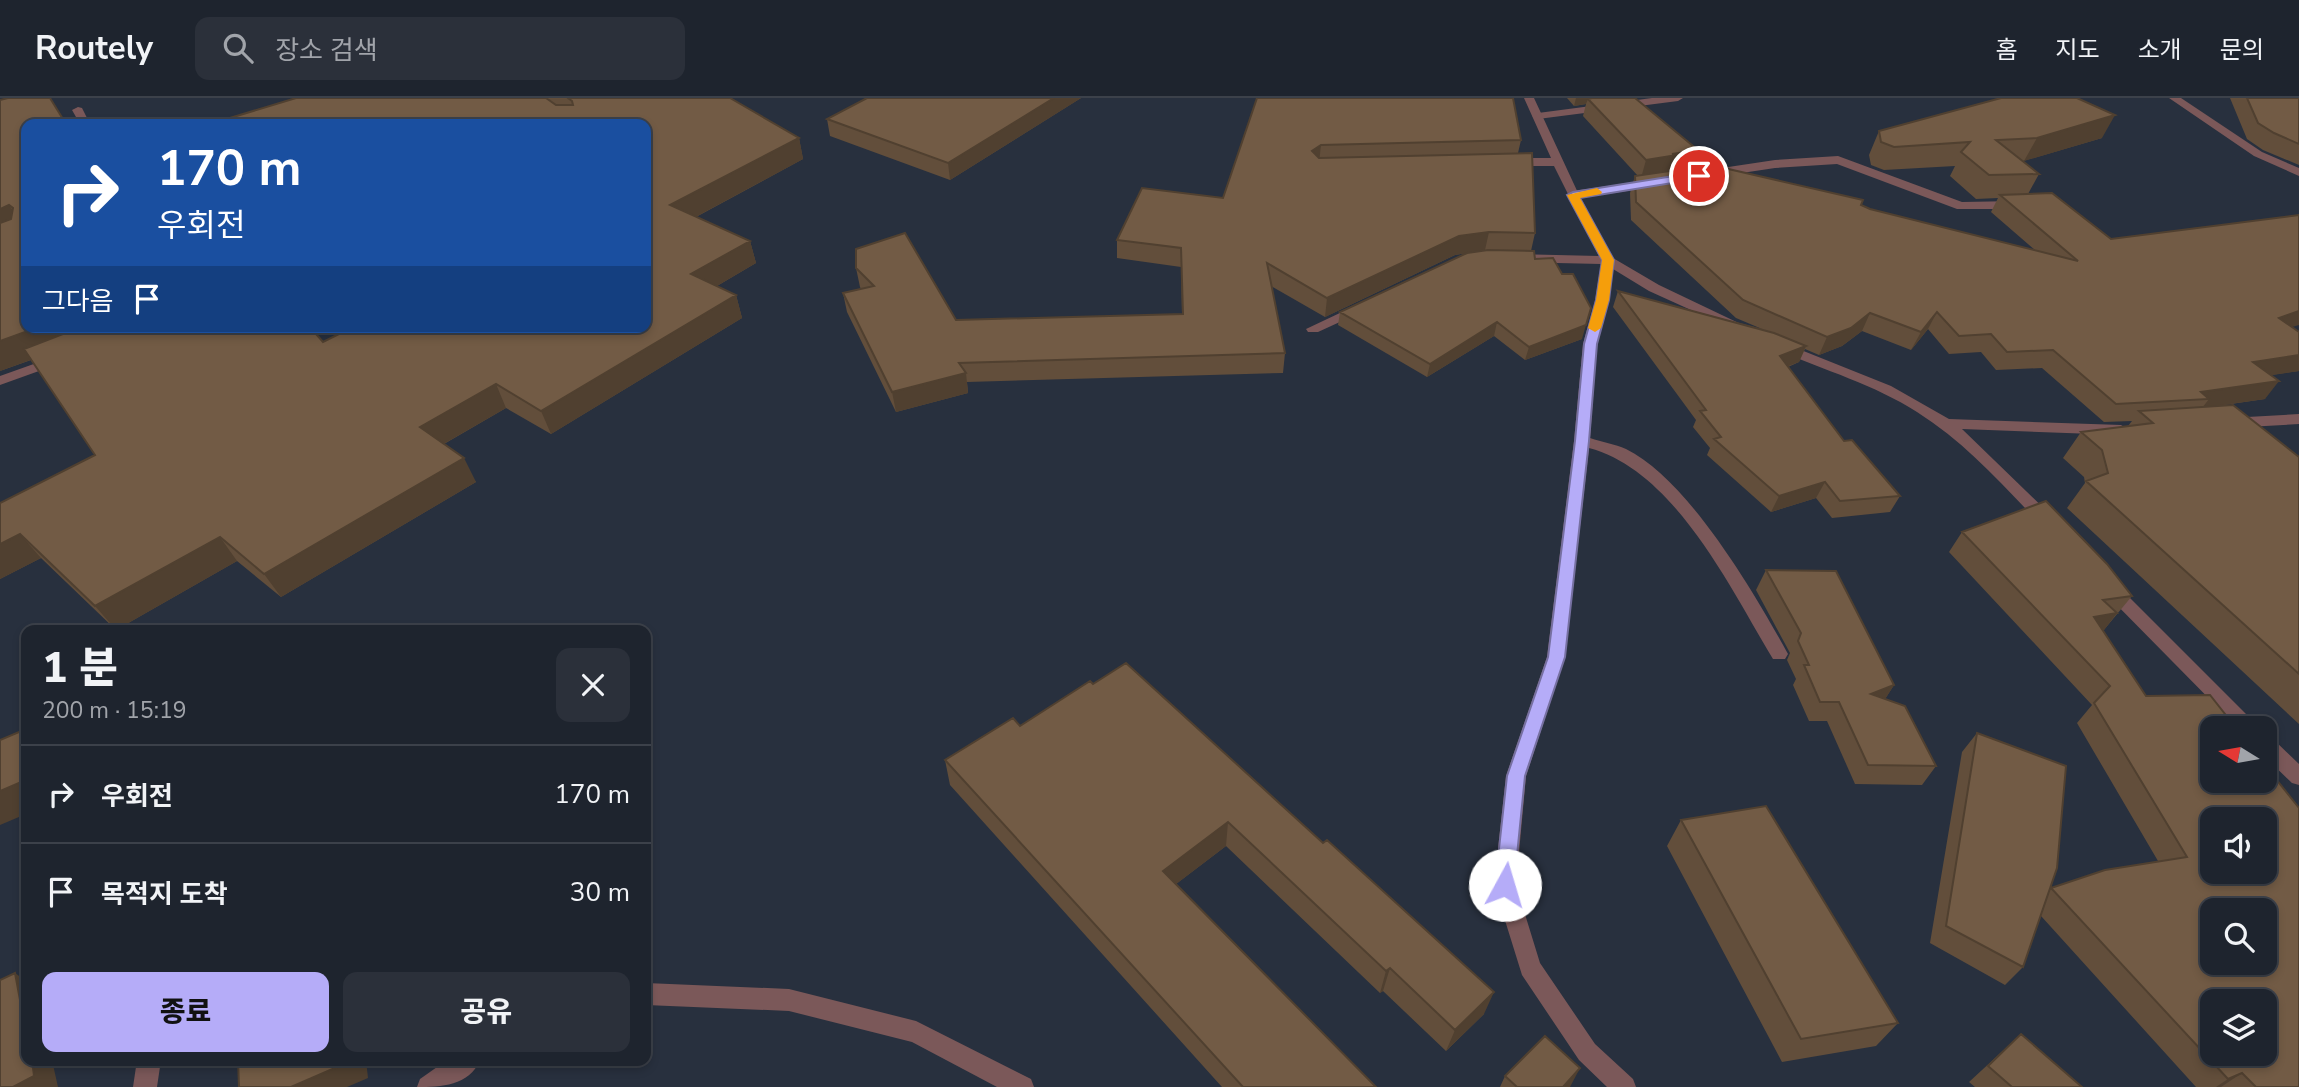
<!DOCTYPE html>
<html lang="ko">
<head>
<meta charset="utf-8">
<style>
	body { margin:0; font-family:"Nunito Sans","Noto Sans KR",sans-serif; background:#2b303a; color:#f1f3f6; height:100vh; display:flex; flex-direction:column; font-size:26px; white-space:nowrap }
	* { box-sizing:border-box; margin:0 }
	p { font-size:23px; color:#a1a4aa }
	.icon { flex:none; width:38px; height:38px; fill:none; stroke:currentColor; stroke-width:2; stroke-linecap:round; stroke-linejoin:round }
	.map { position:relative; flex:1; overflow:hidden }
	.side { position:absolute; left:21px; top:527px; width:630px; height:441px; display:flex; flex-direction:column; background:#1e242e; border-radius:14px; box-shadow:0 4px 10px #0003,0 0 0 2px #3c414a }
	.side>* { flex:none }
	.hud { position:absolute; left:21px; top:21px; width:630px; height:214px; border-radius:14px; box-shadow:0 4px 10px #0003,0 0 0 2px #3c414a; background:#1a4fa0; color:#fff; overflow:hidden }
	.needle { width:46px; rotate:281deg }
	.fabs { position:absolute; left:2200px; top:618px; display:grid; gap:14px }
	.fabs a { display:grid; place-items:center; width:77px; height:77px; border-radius:14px; background:#1e242e; box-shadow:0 4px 10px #0003,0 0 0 2px #3c414a; font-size:35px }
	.pin { position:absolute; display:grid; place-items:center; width:60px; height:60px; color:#fff; margin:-30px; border:4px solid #fff; border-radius:50%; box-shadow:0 2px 7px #0007 }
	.me { position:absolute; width:77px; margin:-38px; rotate:6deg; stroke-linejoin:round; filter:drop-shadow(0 0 5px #0008) }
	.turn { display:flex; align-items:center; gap:24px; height:147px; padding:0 21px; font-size:32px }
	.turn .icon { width:91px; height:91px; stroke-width:2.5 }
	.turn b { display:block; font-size:49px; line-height:60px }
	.then { display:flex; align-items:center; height:66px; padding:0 21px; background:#0003; gap:14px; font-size:26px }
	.round { display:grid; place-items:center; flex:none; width:74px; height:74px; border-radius:14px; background:#2b303a }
	.head { display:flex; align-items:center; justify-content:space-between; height:119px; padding:0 21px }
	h1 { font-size:42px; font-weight:800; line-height:52px }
	.action { display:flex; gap:14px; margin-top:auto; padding:14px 21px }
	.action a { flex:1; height:80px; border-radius:14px; background:#b5acf8; color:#111; font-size:28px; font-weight:800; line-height:80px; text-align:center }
	.action a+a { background:#2b303a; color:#f1f3f6 }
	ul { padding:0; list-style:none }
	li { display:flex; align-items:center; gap:21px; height:98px; padding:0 21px; border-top:2px solid #3c414a }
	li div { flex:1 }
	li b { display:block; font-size:26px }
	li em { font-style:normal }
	header { display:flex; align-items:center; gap:42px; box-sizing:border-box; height:98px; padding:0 35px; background:#1e242e; border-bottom:2px solid #3c414a }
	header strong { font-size:33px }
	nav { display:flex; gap:38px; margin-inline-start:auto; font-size:24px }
	.search { width:490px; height:63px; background:#2b303a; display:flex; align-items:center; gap:18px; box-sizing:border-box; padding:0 24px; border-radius:14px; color:#a1a4aa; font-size:26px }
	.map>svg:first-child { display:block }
</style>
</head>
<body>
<header>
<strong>Routely</strong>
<div class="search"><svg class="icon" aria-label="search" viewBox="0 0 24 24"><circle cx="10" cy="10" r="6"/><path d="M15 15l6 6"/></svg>장소 검색</div>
<nav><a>홈</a><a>지도</a><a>소개</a><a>문의</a></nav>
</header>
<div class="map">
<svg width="2299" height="989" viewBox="0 0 2299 989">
	<rect width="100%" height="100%" fill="#28303e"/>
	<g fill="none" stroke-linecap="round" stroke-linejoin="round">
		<path fill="#7b5859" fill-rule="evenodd" d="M1652,0H1683L1678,3L1538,21L1532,18L1538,15Z
			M78,9L82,10L90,26H80L72,12Z
			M1838,58L1962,104L2017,103L2023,107L2017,111H1957L1837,66L1775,70L1715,79L1709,75L1715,71L1775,62Z
			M1656,81L1662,85L1660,88L1573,101L1567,97L1573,93Z
			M59,257L64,258L66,261L64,264L0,287V278Z
			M646,885L789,891L916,923L1031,981L1034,989H997L912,944L789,913L646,907Z
			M137,962H161L157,989H133Z
			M447,962H480C469,988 441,989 417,989L420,981Z"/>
		<path fill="#7b5859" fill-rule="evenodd" d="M1524,0H1534L1579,97L1613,160L1659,187L1747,229L1740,233L1735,232L1649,193L1613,171L1609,203L1597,246L1590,340C1602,344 1615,346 1626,351C1688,381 1755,496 1788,556L1785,561H1773C1730,490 1675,373 1589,350L1565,559L1526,678L1516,787L1540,865L1595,946L1633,981L1636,989H1607L1579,962L1522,877L1494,787L1506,678L1547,559L1574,343L1583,246L1595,203L1601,166L1511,164L1504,160L1511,156L1599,158L1554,68H1510L1504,64L1510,60H1551Z
			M2169,0H2181L2262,54L2299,70V78L2254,58Z
			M1361,205L1366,206V212L1318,234H1308L1306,231Z
			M1781,244L1891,288L1949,321L2121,327L2129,332L2121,337L1962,331L2055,421L2057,425L2049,431L2043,429C2004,388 1966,345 1917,314C1874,286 1823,272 1776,251L1774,248Z
			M2299,316V326L2229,330L2221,325L2229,320Z
			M2109,483L2115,485L2260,630H2238L2103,493L2100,489L2103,485Z
			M2264,637L2271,639L2299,666V687L2292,685L2264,658Z"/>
	</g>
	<path fill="#624e3b" d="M296,0H730L799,40L803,61L696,119L750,143L756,165L717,188L736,197L742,220L551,336L506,310L444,346L476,384L281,499L237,463L116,532L41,460L0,481V405L95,357L31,262L0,273V2L26,229L323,244L646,229V26Z
		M867,0H1081L950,82L830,38L827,21Z
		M1257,0L1521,42L1518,55L1535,135L1531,153L1582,241L1525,262L1494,238L1427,279L1338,227L1340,214L1485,152L1455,157L1325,219L1271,188L1285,255L1283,275L967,284L968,295L896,314L847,214L843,195L861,191L860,189L856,170L956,222L1182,216L1181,169L1117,160V142L1223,100Z
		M1567,0H1635L1698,52L1692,69L1861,107L1870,111L2035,152L1991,114L1998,100L1976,101L1950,78L1955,68L1884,72L1871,67L1869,57L1879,33L2102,40L2023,63L2039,76L2028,96L2111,141L2292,229L2299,234V273L2271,277L2265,301L2217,308L2299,359V626L2067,410L2085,385L2084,379L2063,360L2081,334L2128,328L2132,323L2104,324L2042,270L1996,272L1981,254L1949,256L1928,231L1911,252L1862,233L1842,248L1819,257L1805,251L1799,264L1788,269L1844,343L1900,398L1890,414L1832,420L1816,400L1771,414L1707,357L1710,350L1693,329L1696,322L1613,209L1618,193L1762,231L1736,220L1631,122L1630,95L1635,78H1638L1583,18L1586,6L1574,8Z
		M2230,0H2299V67L2263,52L2247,41Z
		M1962,434L2132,498L2103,533L2299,989H2196L2041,818L2023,869L2005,887L1930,845L1962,654L1977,635L2050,791L2158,763L2077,625L2092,607L1949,454Z
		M1766,472L1894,587L1885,601L1936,668L1922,687L1855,686L1827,623H1809L1793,587L1796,581L1787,562L1790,555L1756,492Z
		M1093,586L1323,745L1484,916L1446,953L1383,893L1380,895L1226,748L1176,786L1376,989H1222L950,687L945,662L1020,628Z
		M1681,722L1898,925L1876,948L1782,964L1667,748Z
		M2021,936L2082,989H1975L1969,984Z
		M1505,978L1570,989H1500Z"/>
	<path fill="#504030" d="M1054,0H1081L950,82L948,65Z
		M1576,0H1614L1588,1L1586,6L1574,8Z
		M2115,17L2102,40L2024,63L2037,40Z
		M799,40L803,61L677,129L670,107Z
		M1321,47L1319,65L1312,53Z
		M1698,52L1692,70L1641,80L1646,62Z
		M9,107L25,130L0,140V111Z
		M1489,134L1485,152L1455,157L1325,219L1327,200L1459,138Z
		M750,143L756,165L698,199L691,176Z
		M736,197L742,220L551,336L541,313Z
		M2299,213V227L2265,237L2279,220Z
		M1937,214L1928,231L1911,252L1921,234Z
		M1870,215L1862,233L1842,248L1819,257L1827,239Z
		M1497,224L1494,238L1427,279L1430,266Z
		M1586,227L1582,241L1525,262L1529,249Z
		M39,229H121L0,273V243Z
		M1806,248L1799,264L1773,274L1780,258Z
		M2299,257V273L2239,282L2253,264Z
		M966,275L968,295L896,314L892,294Z
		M2279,283L2265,301L2202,310L2209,301L2201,294Z
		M496,286L506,310L433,352L420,329Z
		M464,360L476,384L281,499L264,476Z
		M1825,384L1816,400L1771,414L1779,398Z
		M20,436L41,460L0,481V446Z
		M220,439L237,463L116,532L95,508Z
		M2117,515L2101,536L2094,519Z
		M1894,587L1882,606L1871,596Z
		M26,682V716L0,727V693Z
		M1228,724L1226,748L1163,796V773Z
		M1390,870L1383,893L1380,895L1386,873Z
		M15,875L26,883V934Z
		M1494,894L1484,916L1446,953L1455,932Z
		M32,962H52L58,989H13Z
		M351,962H366L368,980L347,989H291Z
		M1580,970L1570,989H1563Z
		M2242,975L2221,989H2216L2228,981Z"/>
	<path fill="#725b45" stroke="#504030" stroke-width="2" fill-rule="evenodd" d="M8,0H50L66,26H26V229H39L0,243V125L11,121L13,110L9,107L0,111V2Z
		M296,0H546L556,7H573L572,3L568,0H730L799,40L670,107L750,143L691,176L736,197L541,313L496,286L420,329L464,360L264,476L220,439L95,508L20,436L0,446V405L95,357L24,251L81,229H310L323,244L353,229H646V26H210Z
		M867,0H1054L948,65L827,21Z
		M1257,0H1513L1521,42L1321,47L1312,53L1319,60L1532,55L1535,135L1489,134L1459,138L1327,200L1267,165L1285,255L959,265L966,275L892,294L843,195L874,188L856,170V151L905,135L956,222L1183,216L1181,150L1117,142L1142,90L1223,100Z
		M1592,0H1635L1698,52L1672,56L1677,57L1646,62L1588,1Z
		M2001,0H2077L2115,17L2037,40L1996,42L2039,76L1989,77L1961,54L1970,44L1894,49L1881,44L1879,33Z
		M2247,0H2299V46L2274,35L2258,25Z
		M1711,67L1863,102L1861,107L1870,111L2078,163L2000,97L2052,95L2111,141L2299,117V213L2279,220L2299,234V257L2253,264L2279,283L2201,294L2209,301L2116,306L2053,252L2007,254L1991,236L1959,238L1937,214L1921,234L1870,215L1851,230L1827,239L1743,202L1636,104L1635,78Z
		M1488,152L1534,153L1535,161L1553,160L1562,176H1573L1591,210L1586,227L1529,249L1497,224L1430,266L1340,214L1467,155Z
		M1618,193L1774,235L1806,248L1780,258L1844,343L1852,342L1900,398L1840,403L1825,384L1779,398L1714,341L1721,339L1700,313L1706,312Z
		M2233,307L2299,359V576L2086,383L2108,375L2102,352L2081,334L2153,325L2139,313Z
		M2046,403L2107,466L2132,498L2103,502L2117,515L2094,519L2146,598L2210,597L2236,630H2212V682H2264V666L2299,710V989H2256L2242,975L2228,981L2051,790L2105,772L2187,759L2094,605L2110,588L1962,434ZM2212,721H2264V774H2212ZM2212,812H2264V864H2212ZM2212,903H2264V956H2212Z
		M1766,472L1836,473L1894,587L1871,596L1905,608L1936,668L1868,667L1839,604H1820L1804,567H1809L1798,543L1801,535Z
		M1126,565L1323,745L1327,742L1494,894L1455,932L1390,870L1386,873L1228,724L1163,773L1376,989H1243L945,662L1013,620L1020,628L1090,583L1093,586Z
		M26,631V682L0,693V642Z
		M1977,635L2066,668L2057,770L2023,869L1946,828Z
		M1766,708L1898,925L1801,941L1681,722Z
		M15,875L26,934V962H32L34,978L13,989H0V882Z
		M2021,936L2082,989H2012L1988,968Z
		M1545,938L1580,970L1563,989H1517L1505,978Z
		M238,962H351V963L291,989H239Z"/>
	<path fill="#b5acf8" stroke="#7670a1" stroke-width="2" d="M1699,74L1703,75V80L1580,100L1614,162L1609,202L1597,246L1589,343L1565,559L1525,678L1514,787L1512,793L1505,796L1498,793L1495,787L1507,678L1548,559L1575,343L1584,246L1596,202L1602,162L1567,97L1573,94Z"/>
	<path fill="#f59e0b" d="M1597,90L1602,94L1601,96L1580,100L1614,162L1609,202L1601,230L1595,234L1588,230L1596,202L1602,162L1567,97Z"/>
</svg>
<div class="fabs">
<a><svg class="needle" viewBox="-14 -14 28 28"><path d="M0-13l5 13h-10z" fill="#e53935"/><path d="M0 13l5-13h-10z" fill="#a1a4aa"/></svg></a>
<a><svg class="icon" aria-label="sound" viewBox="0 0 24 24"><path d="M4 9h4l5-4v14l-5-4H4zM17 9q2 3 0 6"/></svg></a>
<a><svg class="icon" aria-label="search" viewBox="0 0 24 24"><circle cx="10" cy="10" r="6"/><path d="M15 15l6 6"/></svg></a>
<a><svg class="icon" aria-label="layers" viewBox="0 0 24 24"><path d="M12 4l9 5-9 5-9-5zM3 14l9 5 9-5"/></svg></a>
</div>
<div class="pin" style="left:1699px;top:78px;background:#d93025"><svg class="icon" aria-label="arrive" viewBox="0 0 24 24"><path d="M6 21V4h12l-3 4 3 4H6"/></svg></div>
<svg class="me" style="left:1505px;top:787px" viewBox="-20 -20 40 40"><circle r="19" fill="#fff"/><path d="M0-13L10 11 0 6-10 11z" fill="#b5acf8"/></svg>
<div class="hud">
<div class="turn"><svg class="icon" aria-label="right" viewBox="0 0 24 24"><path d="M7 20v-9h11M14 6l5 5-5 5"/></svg><div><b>170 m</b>우회전</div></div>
<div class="then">그다음<svg class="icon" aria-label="arrive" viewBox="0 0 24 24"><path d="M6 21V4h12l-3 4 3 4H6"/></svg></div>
</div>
<section class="side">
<div class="head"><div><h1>1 분</h1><p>200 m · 15:19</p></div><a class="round"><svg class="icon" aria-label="close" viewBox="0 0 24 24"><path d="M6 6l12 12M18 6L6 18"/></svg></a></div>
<ul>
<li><svg class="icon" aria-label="right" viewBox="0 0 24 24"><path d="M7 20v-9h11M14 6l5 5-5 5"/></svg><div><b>우회전</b></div><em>170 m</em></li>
<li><svg class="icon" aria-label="arrive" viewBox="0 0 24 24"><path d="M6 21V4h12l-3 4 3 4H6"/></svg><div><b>목적지 도착</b></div><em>30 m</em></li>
</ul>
<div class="action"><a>종료</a><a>공유</a></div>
</section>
</div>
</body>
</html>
